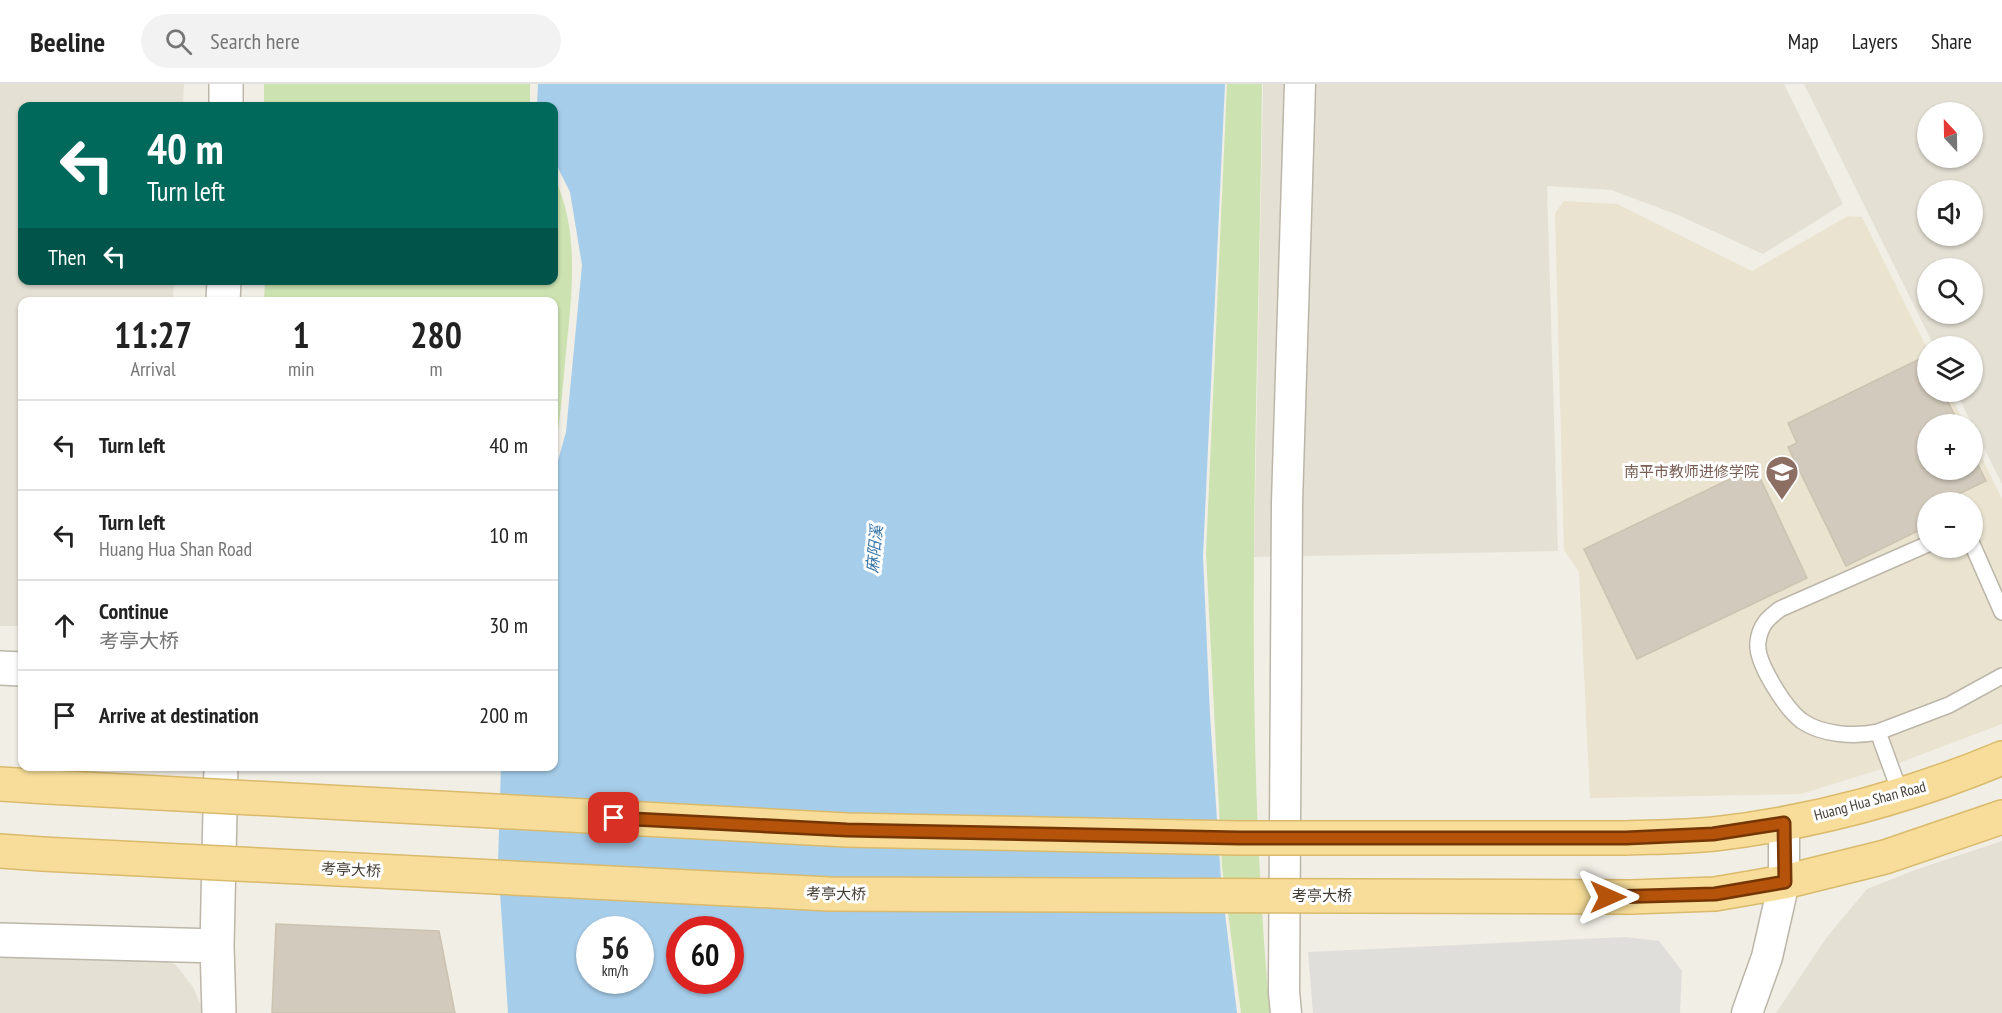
<!DOCTYPE html>
<html lang="en">
<head>
<meta charset="utf-8">
<style>
	body { margin:0; font-family:"PT Sans Narrow","Noto Sans SC",sans-serif; background:#f2f2f2; color:#222; height:100vh; display:flex; flex-direction:column; font-size:22px; white-space:nowrap }
	* { box-sizing:border-box; margin:0 }
	p { font-size:20px; color:#767676 }
	.icon { flex:none; width:33px; height:33px; fill:none; stroke:currentColor; stroke-width:2; stroke-linecap:round; stroke-linejoin:round }
	.map { position:relative; flex:1; overflow:hidden }
	.details { position:absolute; left:18px; top:213px; width:540px; height:474px; display:flex; flex-direction:column; background:#fff; border-radius:12px; box-shadow:0 2px 4px #0004 }
	.details>* { flex:none }
	.hud { position:absolute; left:18px; top:18px; width:540px; height:183px; border-radius:12px; box-shadow:0 2px 4px #0004; background:#00695c; color:#fff; overflow:hidden }
	.needle { width:39px; rotate:338deg }
	.tools { position:absolute; left:1917px; top:18px; display:grid; gap:12px }
	.tools a { display:grid; place-items:center; width:66px; height:66px; border-radius:50%; background:#fff; box-shadow:0 2px 4px #0004; font-size:30px }
	.speed { position:absolute; left:576px; top:832px; display:flex; gap:12px; font-size:30px; font-weight:700; text-align:center }
	.speed>* { display:grid; place-content:center; width:78px; height:78px; border-radius:50%; background:#fff; box-shadow:0 2px 4px #0004; line-height:1 }
	.speed small { font-size:15px; font-weight:400 }
	.speed .limit { border:9px solid #d22; background:#fff; color:#111 }
	.pin { position:absolute; display:grid; place-items:center; width:51px; height:51px; color:#fff; margin:-26px; border-radius:12px; box-shadow:0 3px 9px #0006 }
	.me { position:absolute; width:66px; margin:-33px; rotate:90deg; stroke-linejoin:round; filter:drop-shadow(0 0 4px #0008) }
	.turn { display:flex; align-items:center; gap:21px; height:126px; padding:0 30px; font-size:27px }
	.turn .icon { width:78px; height:78px; stroke-width:2.5 }
	.turn b { display:block; font-size:42px; line-height:51px }
	.then { display:flex; align-items:center; height:57px; padding:0 30px; background:#0003; gap:12px; font-size:22px }
	.eta { display:flex; justify-content:space-evenly; align-items:center; height:102px; text-align:center }
	.eta b { font-size:36px; font-weight:800; line-height:42px }
	ul { padding:0; list-style:none }
	li { display:flex; align-items:center; gap:18px; height:90px; padding:0 30px; border-top:2px solid #e0e0e0 }
	li div { flex:1 }
	li b { display:block; font-size:22px }
	li em { font-style:normal }
	header { display:flex; align-items:center; gap:36px; box-sizing:border-box; height:84px; padding:0 30px; background:#fff; border-bottom:2px solid #e0e0e0 }
	header strong { font-size:28px }
	nav { display:flex; gap:33px; margin-inline-start:auto; font-size:21px }
	.search { width:420px; height:54px; background:#f2f2f2; display:flex; align-items:center; gap:15px; box-sizing:border-box; padding:0 21px; border-radius:33px; color:#767676; font-size:22px }
	.map>svg:first-child { display:block }
</style>
</head>
<body>
<header>
<strong>Beeline</strong>
<div class="search"><svg class="icon" aria-label="search" viewBox="0 0 24 24"><circle cx="10" cy="10" r="6"/><path d="M15 15l6 6"/></svg>Search here</div>
<nav><a>Map</a><a>Layers</a><a>Share</a></nav>
</header>
<div class="map">
<svg width="2002" height="929" viewBox="0 0 2002 929">
	<rect width="100%" height="100%" fill="#f1eee6"/>
	<path fill="#e5e0d4" fill-rule="evenodd" d="M0,0H184L183,22H22V196L174,197L173,217L22,218V542H0Z
		M1263,0H1784L1843,120L1763,170L1678,131L1611,106L1547,102L1558,467L1254,473Z
		M1804,0H2002V400L1956,308H1972V262H1934ZM1928,28H1972V74H1928ZM1928,106H1972V152H1928ZM1928,184H1972V230H1928Z
		M2002,757V929H1776L1827,853L1867,805L1915,786Z
		M0,871L149,872L175,880L193,903L204,929H0Z"/>
	<path fill="#eae3d0" fill-rule="evenodd" d="M1564,117L1617,120L1752,187L1848,132L1862,133L1927,264L1928,308H1949L1965,340H1928V386H1972L1973,355L2002,415V640L1891,682L1801,710L1590,714L1579,488L1564,466L1555,129ZM1928,418H1972V464H1928Z"/>
	<path fill="#cce3b1" d="M264,0H530V22H264Z
		M1227,0H1262C1259,310 1241,620 1270,929H1241L1222,783L1206,469Z
		M554,92C580,147 572,209 566,268C563,303 560,338 554,373V218L264,217L265,197L554,196Z"/>
	<path fill="#e0deda" d="M1625,853L1659,857L1682,887L1680,929H1313L1308,868Z"/>
	<path fill="#a6cdea" fill-rule="evenodd" d="M538,0H1225L1203,472L1210,631L1221,796L1237,929H508L498,779L501,683L554,682V391L566,348L582,181L570,108L554,76V22H537ZM590,846H640V897H590ZM680,846H730V897H680Z"/>
	<path fill="#d2cabc" stroke="#ccc2b0" stroke-width="1.5" d="M1926,272L1928,308H1943L1959,340H1928V386H1972V369L1986,397L1942,418H1928V442L1846,482L1788,363L1797,359L1788,339Z
		M1755,383L1807,494L1637,575L1584,465Z
		M276,840L439,847L455,929H272Z"/>
	<g fill="none" stroke-linecap="round" stroke-linejoin="round">
		<g stroke="#bcb6a9" stroke-width="18">
			<path id="service" d="M1972,460L2002,528
				M1878,648C1855,653 1822,651 1802,637C1786,625 1755,578 1758,558C1760,541 1768,534 1780,525L1928,460
				M1901,711L1878,648L1949,621L2002,592"/>
		</g>
		<g stroke="#bcb6a9" stroke-width="33">
			<path id="minor" d="M1286,929L1284,908L1287,419L1300,0
				M1747,929L1767,873L1784,798V739"/>
		</g>
		<g stroke="#bcb6a9" stroke-width="36">
			<path id="tertiary" d="M226,22V0
				M223,218L224,196
				M0,584L22,585
				M0,856L217,862
				M219,929L217,862L221,682"/>
		</g>
		<g stroke="#daba6b" stroke-width="36">
			<path id="primary" d="M0,700L48,703
				M1626,754C1655,753 1685,753 1714,750C1811,739 1911,712 2002,674
				M0,767L42,770
				M1631,813L1715,810L1784,798L1885,773L2002,733"/>
		</g>
		<use href="#service" stroke="#fff" stroke-width="15"/>
		<use href="#minor" stroke="#fff" stroke-width="30"/>
		<use href="#tertiary" stroke="#fff" stroke-width="33"/>
		<use href="#primary" stroke="#f7dd99" stroke-width="33"/>
		<g stroke="#daba6b" stroke-width="36" stroke-linecap="butt">
			<path id="primary-bridge" d="M48,703L847,746L1239,754H1626
				M42,770L829,810L1631,813"/>
		</g>
		<use href="#primary-bridge" stroke="#f7dd99" stroke-width="33"/>
	</g>
	<g fill="none" stroke-linecap="round" stroke-linejoin="round">
		<g stroke="#753606" stroke-width="15">
			<path id="route" d="M614,734L847,746L1239,754H1626L1713,750L1784,739L1785,798L1715,810L1608,813"/>
		</g>
		<use href="#route" stroke="#b45309" stroke-width="10"/>
	</g>
	<defs>
		<g id="school-pin" transform="scale(1.725)"><path d="M0 17L-7.5 6A9.5 9.5 0 1 1 7.5 6Z" fill="#8d6e63" stroke="#fff"/><path d="M0-5L7-2L0 1L-7-2ZM-4 1L0 2.5L4 1V4Q0 6-4 4Z" fill="#fff"/></g>
	</defs>
	<g fill-rule="evenodd">
		<use href="#school-pin" x="1782" y="388"/>
	</g>
	<g text-anchor="middle" stroke-width="6" stroke-linejoin="round" paint-order="stroke">
		<g font-size="15" fill="#785e54" stroke="#fff" text-anchor="end">
			<text x="1759" y="393">南平市教师进修学院</text>
		</g>
		<g font-size="15" fill="#433e35" stroke="#fff">
			<text transform="translate(1870 717) rotate(-15)" y="5">Huang Hua Shan Road</text>
			<text transform="translate(351 786) rotate(3)" y="5">考亭大桥</text>
			<text transform="translate(836 810) rotate(1)" y="5">考亭大桥</text>
			<text x="1322" y="817">考亭大桥</text>
		</g>
		<g font-size="16" font-style="italic" fill="#3776a7" stroke="#fff">
			<text transform="translate(874 465) rotate(-84)" y="6">麻阳溪</text>
		</g>
	</g>
</svg>
<div class="tools">
<a><svg class="needle" viewBox="-14 -14 28 28"><path d="M0-13l5 13h-10z" fill="#e53935"/><path d="M0 13l5-13h-10z" fill="#767676"/></svg></a>
<a><svg class="icon" aria-label="sound" viewBox="0 0 24 24"><path d="M4 9h4l5-4v14l-5-4H4zM17 9q2 3 0 6"/></svg></a>
<a><svg class="icon" aria-label="search" viewBox="0 0 24 24"><circle cx="10" cy="10" r="6"/><path d="M15 15l6 6"/></svg></a>
<a><svg class="icon" aria-label="layers" viewBox="0 0 24 24"><path d="M12 4l9 5-9 5-9-5zM3 14l9 5 9-5"/></svg></a>
<a>+</a>
<a>−</a>
</div>
<div class="speed"><div>56<small>km/h</small></div><div class="limit">60</div></div>
<div class="pin" style="left:614px;top:734px;background:#d93025"><svg class="icon" aria-label="arrive" viewBox="0 0 24 24"><path d="M6 21V4h12l-3 4 3 4H6"/></svg></div>
<svg class="me" style="left:1608px;top:813px" viewBox="-20 -20 40 40"><path d="M0-17L14 15 0 8-14 15z" fill="#b45309" stroke="#fff" stroke-width="4"/></svg>
<div class="hud">
<div class="turn"><svg class="icon" aria-label="left" viewBox="0 0 24 24"><path d="M17 20v-9H6M10 6l-5 5 5 5"/></svg><div><b>40 m</b>Turn left</div></div>
<div class="then">Then<svg class="icon" aria-label="left" viewBox="0 0 24 24"><path d="M17 20v-9H6M10 6l-5 5 5 5"/></svg></div>
</div>
<section class="details">
<div class="eta">
<div><b>11:27</b><p>Arrival</p></div>
<div><b>1</b><p>min</p></div>
<div><b>280</b><p>m</p></div>
</div>
<ul>
<li><svg class="icon" aria-label="left" viewBox="0 0 24 24"><path d="M17 20v-9H6M10 6l-5 5 5 5"/></svg><div><b>Turn left</b></div><em>40 m</em></li>
<li><svg class="icon" aria-label="left" viewBox="0 0 24 24"><path d="M17 20v-9H6M10 6l-5 5 5 5"/></svg><div><b>Turn left</b><p>Huang Hua Shan Road</p></div><em>10 m</em></li>
<li><svg class="icon" aria-label="ahead" viewBox="0 0 24 24"><path d="M12 20V5M6 11l6-6 6 6"/></svg><div><b>Continue</b><p>考亭大桥</p></div><em>30 m</em></li>
<li><svg class="icon" aria-label="arrive" viewBox="0 0 24 24"><path d="M6 21V4h12l-3 4 3 4H6"/></svg><div><b>Arrive at destination</b></div><em>200 m</em></li>
</ul>
</section>
</div>
</body>
</html>
